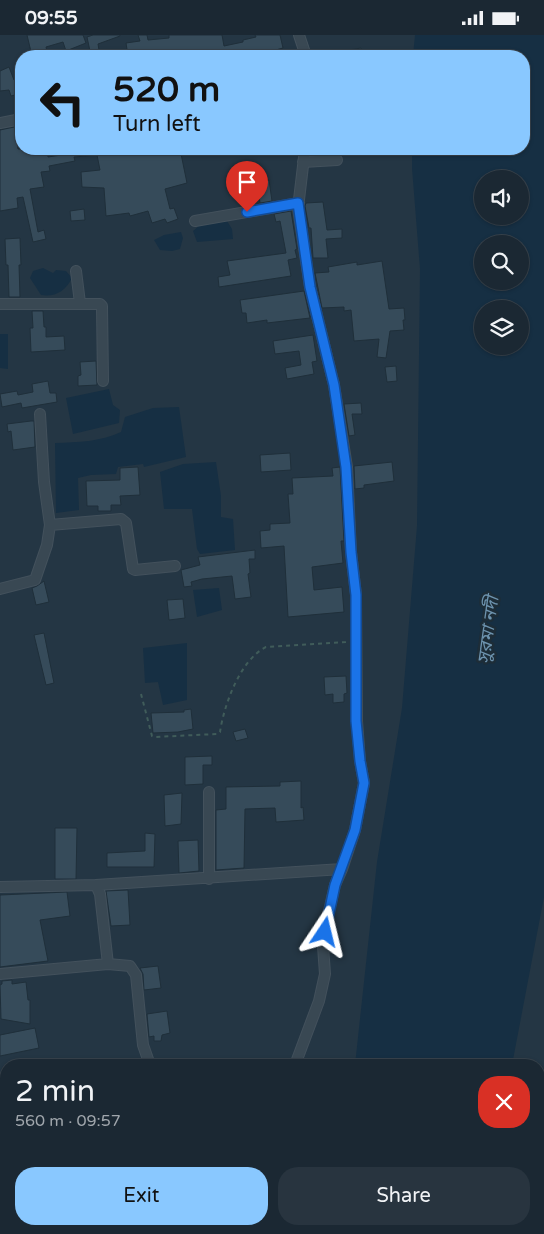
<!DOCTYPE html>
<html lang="en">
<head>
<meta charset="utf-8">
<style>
	body { margin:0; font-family:"Varela Round","Noto Sans Bengali",sans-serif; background:#28343f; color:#f1f3f6; height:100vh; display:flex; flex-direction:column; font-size:19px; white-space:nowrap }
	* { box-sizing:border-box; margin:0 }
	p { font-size:16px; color:#a0a6ac }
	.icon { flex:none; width:28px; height:28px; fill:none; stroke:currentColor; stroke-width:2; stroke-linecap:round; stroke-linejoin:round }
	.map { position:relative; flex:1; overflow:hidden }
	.side { position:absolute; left:0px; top:1024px; width:545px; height:176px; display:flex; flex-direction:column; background:#1b2833; border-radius:20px 20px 0 0; box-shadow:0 1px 4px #0004,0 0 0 1px #39444e }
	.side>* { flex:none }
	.banner { position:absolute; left:15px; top:15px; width:515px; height:105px; border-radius:20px; box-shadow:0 1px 4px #0004,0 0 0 1px #39444e; background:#89c8ff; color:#111; overflow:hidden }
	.tools { position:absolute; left:474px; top:135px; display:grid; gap:10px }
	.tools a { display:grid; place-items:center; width:55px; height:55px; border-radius:50%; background:#1b2833; box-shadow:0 1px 4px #0004,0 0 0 1px #39444e; font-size:25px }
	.pin { position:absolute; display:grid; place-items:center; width:42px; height:42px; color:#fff; margin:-51px -21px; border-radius:50% 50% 50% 0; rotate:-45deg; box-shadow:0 0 5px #0007 }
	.pin .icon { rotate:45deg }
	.me { position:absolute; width:55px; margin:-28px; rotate:10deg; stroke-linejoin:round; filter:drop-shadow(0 0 4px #0008) }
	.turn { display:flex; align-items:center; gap:18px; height:105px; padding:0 15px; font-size:22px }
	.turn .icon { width:65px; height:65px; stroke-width:2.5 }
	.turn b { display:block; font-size:35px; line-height:42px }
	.round { display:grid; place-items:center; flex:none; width:52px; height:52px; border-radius:20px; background:#28343f }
	.overview { display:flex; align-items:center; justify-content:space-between; height:85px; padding:0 15px }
	h1 { font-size:30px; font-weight:600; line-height:38px }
	.button { display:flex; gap:10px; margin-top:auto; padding:10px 15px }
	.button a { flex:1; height:58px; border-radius:20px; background:#89c8ff; color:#111; font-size:20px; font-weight:600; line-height:58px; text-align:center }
	.button a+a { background:#28343f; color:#f1f3f6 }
	.status { display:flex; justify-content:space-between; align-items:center; height:35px; padding:0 25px; background:#1b2833; direction:ltr }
	.status svg { height:14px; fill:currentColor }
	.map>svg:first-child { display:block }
</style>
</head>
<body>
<div class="status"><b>09:55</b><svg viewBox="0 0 49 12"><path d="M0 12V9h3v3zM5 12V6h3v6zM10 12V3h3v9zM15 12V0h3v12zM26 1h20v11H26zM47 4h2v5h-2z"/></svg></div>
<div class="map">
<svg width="544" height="1199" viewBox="0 0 544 1199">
	<rect width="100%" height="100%" fill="#243644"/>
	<path fill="#162f43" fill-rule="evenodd" d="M415,0H544V862L512,1030H355L377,827L402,673L417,491L420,234L412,133V114H524V21H413ZM482,144H520V181H482ZM482,209H520V246H482ZM482,274H520V311H482Z
		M227,186L232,194L233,204L197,207L193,196L200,190Z
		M181,197L183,203L180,214L172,216L160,215L154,205L164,200Z
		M43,233L53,238L56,235L66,236L72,243C65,257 55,262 41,260L30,243L33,236Z
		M0,299H8V334L0,333Z
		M109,354L113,370L120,375L119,388L73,399L66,363Z
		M179,372L186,422L144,432L143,429L118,432L116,439L91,440L78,443L79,475L56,478L55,408C78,407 100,407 121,397L125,382L153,373Z
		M216,427L221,461V482L233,484L235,515L200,519L197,514L192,474H164L160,437L183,429Z
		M219,553L222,575L197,582L193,555Z
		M187,608V665L163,670L158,647L145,648L143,613Z
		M6,1188V1194H121L122,1199H0V1189Z
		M330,1194H476L475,1199H328Z"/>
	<path fill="#364b5a" stroke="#1f2f3a" d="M27,0H83L86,8L66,16L63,7L46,12L48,21H32Z
		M93,0H120V1L98,9L100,21H91L87,2Z
		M138,0H147L148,5L169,3V0H222L224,11L243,7V5L256,2L255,0H280L283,13L261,19L262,21H214L213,16L208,15L182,21H148V20L128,21L126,8L140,6Z
		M361,13L363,21H338V17Z
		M9,32L14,45L21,42V73H18L15,60L11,61L9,55L0,56V36Z
		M19,91L20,97L16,98L18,114H47L48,122L68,119L67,114H180L187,148L165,154L170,174L174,173L178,184L167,188L165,184L152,188L148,176L130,181L129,178L106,181L104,153L82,152L81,137L100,135L97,120L74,122L75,126L49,131L50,136L41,137L44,152L30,154L38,197L44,195L46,204L33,207L23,162L17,163L18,173L0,176V95Z
		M269,145L272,166L260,168L257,147Z
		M323,167L327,195L342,194V203L326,204L328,223H313L311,193H309L305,171L306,168Z
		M84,174L85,185L71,186L70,176Z
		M291,176L297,214L295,215L297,223L288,225L291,241L219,252L218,242L230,240L227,226L286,218L280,186L276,187L274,179Z
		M20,203L21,230H19L20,262H9L8,230H6L5,204Z
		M382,226L389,274L404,273L405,285H403L404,295L390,296L386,323L377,322L379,304L354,306L351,275L344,276V272L322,273L315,238L329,237L328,232L357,227V230Z
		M304,256L310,283L267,288V285L247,288L246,278H242L240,265Z
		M32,276H43L44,292H46V302L64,301L65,315L31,317L30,293H33Z
		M313,300L317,326L312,327L314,339L287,344L285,333L301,330L299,316L275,319L273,306Z
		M96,326L97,350L78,351V341L81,340L80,327Z
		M396,331L397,346L387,347L385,332Z
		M48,346L50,358H56L57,367L22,373L21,368L2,372L0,359L17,356L18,360L33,357L32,349Z
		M361,368L362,379H352L355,400L349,401L344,369Z
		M31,386H34L35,412L13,415L11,396L8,397L7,389Z
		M290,418L291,435L261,437L260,420Z
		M392,427L394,446L364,450V453L355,454L354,431Z
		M138,432L140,460L120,461L121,470H111V476H98V471H87L86,446L120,445V433Z
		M340,432L344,506H341L343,528L312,532L314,555L342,552L344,577L288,582L284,511L261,513L260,496L270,495V489L290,488L288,459H293L292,443L333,441L332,433Z
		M255,515V524H249L250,538L248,539L251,562L235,564L232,541L202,544L191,547L192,551L184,552L181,535L200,530L198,522Z
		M44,546L49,567L36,570L32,553L37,551Z
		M183,564L185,583L169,585L167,565Z
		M44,598L54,648L46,650L34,600Z
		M346,641L347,658L344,659V667L333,668V659L325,660L324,642Z
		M191,674L193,694L178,697L153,698L151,678L184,677V675Z
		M245,694L248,703L236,706L233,697Z
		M212,721V730H203V749L185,750V722Z
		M301,746V773L303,772L304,785L276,787L275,773L245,774L244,833L216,835V775L226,774V752L280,751V747Z
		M182,758L181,789L165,791L164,760Z
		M55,793H77L76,844H55Z
		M145,798L155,799L154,832H107V818L145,816Z
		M198,805L199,836L179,838L178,806Z
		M128,855L130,890L111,891L106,856Z
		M67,857L70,881L40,885L48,926L0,932V860Z
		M158,931L161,953L144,955L143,939L140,933Z
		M12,945V949L26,947L28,965H30V989L1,984L0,950L2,949V946Z
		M167,976L170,998L162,1000L161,1006H154V1001L149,1002L147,979Z
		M35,993L39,1013L0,1021V1000Z"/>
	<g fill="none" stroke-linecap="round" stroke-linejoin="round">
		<g stroke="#43515c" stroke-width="12">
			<path id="minor" d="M299,0L306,21
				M0,88L21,84
				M303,127L337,125
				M195,186L299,168
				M76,236L80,268
				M0,269H100L102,271L103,346
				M50,490L121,484L126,488L133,534L135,535L175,531
				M0,554L35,545L47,510L50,490L44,447L40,379
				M209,757V844
				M96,850L342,834L355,795L364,748L360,726L357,686L356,560L351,517L347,432L334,350L310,252L298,173L305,114
				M0,852L96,850L100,859L108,929L130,931L136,940L143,1010L150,1030
				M0,939L108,929
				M295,1030L319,966L325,939L323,911L327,884L335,850L342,834
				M0,1109L6,1108
				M0,1181L6,1180"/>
		</g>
		<path stroke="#405c5a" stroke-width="2" stroke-dasharray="4 4" stroke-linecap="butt" d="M141,659L152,701L154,702L217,699L220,697C224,670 240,625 266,612L348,607"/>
		<use href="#minor" stroke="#394853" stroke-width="10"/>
	</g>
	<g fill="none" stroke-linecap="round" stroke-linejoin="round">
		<g stroke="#114b97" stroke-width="12">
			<path id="route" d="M247,177L298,168L310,252L334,350L346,432L351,517L356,560V686L360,726L364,748L355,795L335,850L325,897"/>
		</g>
		<use href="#route" stroke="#1a73e8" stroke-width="9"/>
	</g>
	<g text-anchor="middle" stroke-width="5" stroke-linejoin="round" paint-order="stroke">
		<g font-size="18" font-style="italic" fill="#6d93ae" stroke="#1d2d38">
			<text transform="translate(488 595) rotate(-82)" y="6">সুরমা নদী</text>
		</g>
	</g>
</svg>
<div class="tools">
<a><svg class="icon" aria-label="sound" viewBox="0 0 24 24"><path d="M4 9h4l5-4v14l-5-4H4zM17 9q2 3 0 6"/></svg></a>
<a><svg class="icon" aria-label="search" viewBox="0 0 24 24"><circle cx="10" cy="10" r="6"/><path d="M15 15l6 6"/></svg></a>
<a><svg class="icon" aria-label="layers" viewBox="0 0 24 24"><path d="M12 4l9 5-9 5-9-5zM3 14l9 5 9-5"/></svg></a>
</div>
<div class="pin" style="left:247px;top:177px;background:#d93025"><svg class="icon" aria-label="arrive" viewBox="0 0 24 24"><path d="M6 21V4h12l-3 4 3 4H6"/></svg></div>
<svg class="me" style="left:325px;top:897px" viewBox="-20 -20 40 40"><path d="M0-17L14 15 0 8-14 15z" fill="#1a73e8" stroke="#fff" stroke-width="4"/></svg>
<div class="banner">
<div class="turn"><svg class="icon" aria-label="left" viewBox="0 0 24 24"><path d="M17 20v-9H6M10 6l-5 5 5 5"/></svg><div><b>520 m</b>Turn left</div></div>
</div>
<section class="side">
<div class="overview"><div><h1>2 min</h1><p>560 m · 09:57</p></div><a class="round" style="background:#d93025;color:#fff"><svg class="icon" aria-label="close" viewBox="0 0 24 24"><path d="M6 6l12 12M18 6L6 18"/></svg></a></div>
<div class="button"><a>Exit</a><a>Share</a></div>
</section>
</div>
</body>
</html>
